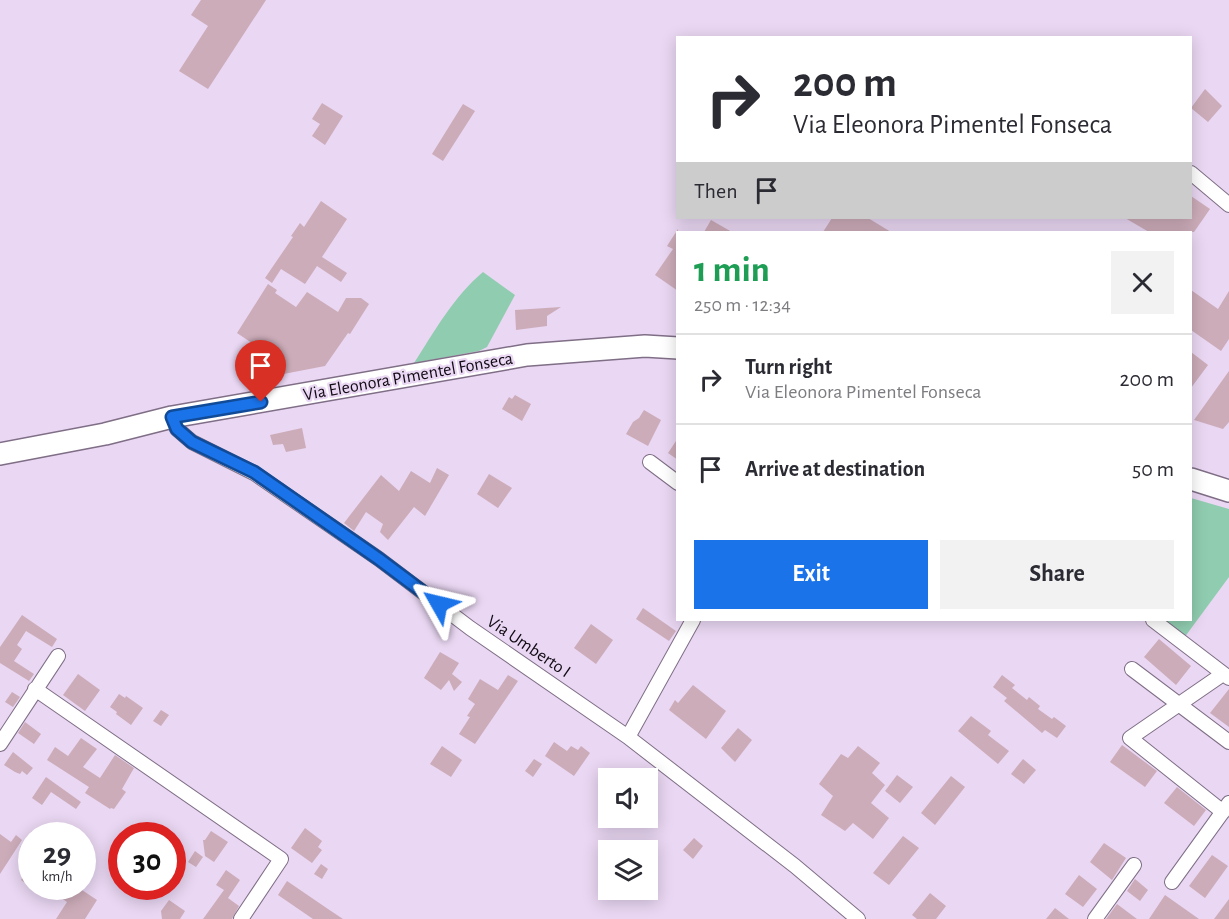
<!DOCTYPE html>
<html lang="en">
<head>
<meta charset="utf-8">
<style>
	body { margin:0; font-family:"Alegreya Sans",sans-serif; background:#f2f2f3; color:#2b2b33; height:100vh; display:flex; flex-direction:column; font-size:22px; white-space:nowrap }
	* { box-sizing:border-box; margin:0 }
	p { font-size:20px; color:#7c7c81 }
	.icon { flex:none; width:33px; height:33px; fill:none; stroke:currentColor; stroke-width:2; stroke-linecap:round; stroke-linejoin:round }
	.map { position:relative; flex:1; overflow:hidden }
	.side { position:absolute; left:676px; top:231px; width:516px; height:390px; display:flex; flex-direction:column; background:#fff; border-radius:0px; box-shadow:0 3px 15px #0003 }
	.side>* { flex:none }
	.top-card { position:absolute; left:676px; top:36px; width:516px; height:183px; border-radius:0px; box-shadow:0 3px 15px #0003; background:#fff; color:#2b2b33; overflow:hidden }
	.tools { position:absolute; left:598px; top:768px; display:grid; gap:12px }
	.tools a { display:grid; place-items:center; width:60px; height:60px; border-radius:0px; background:#fff; box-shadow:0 3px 15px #0003; font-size:30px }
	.speed { position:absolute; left:18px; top:822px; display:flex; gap:12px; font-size:30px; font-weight:700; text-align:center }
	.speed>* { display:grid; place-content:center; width:78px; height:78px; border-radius:50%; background:#fff; box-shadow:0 3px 15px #0003; line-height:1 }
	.speed small { font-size:15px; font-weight:400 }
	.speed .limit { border:9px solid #d22; background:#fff; color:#111 }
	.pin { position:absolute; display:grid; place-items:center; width:51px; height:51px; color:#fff; margin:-62px -26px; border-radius:50% 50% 50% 0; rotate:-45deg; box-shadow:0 0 6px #0007 }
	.pin .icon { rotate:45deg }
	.me { position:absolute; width:66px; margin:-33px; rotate:307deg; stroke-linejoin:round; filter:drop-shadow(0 0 4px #0008) }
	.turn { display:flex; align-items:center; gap:21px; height:126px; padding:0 18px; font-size:27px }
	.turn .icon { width:78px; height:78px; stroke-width:2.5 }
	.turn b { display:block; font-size:42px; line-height:51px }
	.then { display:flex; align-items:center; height:57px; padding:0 18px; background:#0003; gap:12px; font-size:22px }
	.round { display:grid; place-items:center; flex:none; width:63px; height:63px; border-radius:0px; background:#f2f2f3 }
	.summary { display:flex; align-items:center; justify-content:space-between; height:102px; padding:0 18px }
	h1 { font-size:36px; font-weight:600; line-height:45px; color:#1e9e55 }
	.cta { display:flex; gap:12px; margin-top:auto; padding:12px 18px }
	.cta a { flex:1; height:69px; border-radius:0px; background:#1a73e8; color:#fff; font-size:24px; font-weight:600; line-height:69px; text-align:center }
	.cta a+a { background:#f2f2f3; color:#2b2b33 }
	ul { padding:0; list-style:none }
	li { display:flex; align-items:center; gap:18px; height:90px; padding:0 18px; border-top:2px solid #e1e1e2 }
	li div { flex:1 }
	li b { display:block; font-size:22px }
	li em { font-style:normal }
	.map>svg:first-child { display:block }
</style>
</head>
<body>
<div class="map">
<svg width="1229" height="919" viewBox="0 0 1229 919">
	<rect width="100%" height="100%" fill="#ead7f3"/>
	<path fill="#90cdb0" d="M483,272L515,295L487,347L479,351L414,363C434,332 454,296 483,272Z
		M1191,498L1229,509V577L1184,638L1160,620H1191Z"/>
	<path fill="#ccacb9" d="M201,0H266L208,89L179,71L208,26L191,15Z
		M1205,89L1222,106L1208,122L1191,108Z
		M322,103L343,116L325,145L312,136L320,124L312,119Z
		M463,104L475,111L443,161L432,154Z
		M1191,196L1210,209L1194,232H1149L1125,218H1191Z
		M321,201L347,219L322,257L347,273L341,282L317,266L305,284L281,269L272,283L265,278L293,237L291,236L300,223L304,227Z
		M832,218H868L891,232H823Z
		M711,220L732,232H704Z
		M678,229V291L655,275L673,249L667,246Z
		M268,284L277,290L275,293L296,307L307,292L338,312L346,298H361L369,304L350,334L348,333L325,366L268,377L256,370L267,353L237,333Z
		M1191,290L1218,309L1229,291V339L1221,351L1191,330Z
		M561,307L547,316V326L516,330L515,310Z
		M1191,352L1208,365L1191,388Z
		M1229,371V422L1223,429L1194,420Z
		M515,395L531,404L522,421L502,409L509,397L512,399Z
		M644,410L661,420L648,446L626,434L633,422L639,418Z
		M302,428L306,448L286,452L283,444L273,445L270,435Z
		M678,438V460L668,453Z
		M437,468L449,475L425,516L414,507L388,540L380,532L383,524L366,512L354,531L344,523L381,475L399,491L411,471L430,483Z
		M489,474L512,488L498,508L477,494Z
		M643,608L676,631L669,641L636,619Z
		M22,615L57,639L52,647L26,631L17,645L22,649L14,661L34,674L29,681L0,663V647Z
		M591,624L613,640L596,664L574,648Z
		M1159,639L1191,666L1176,685L1144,657Z
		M440,652L459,663L452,674L462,682L454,691L449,680L441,690L424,678Z
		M78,674L100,690L85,711L63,695Z
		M508,675L518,681L475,744L459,734L470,717L467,716L475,704L468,699L480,679L498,690Z
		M1002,675L1015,685L1012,688L1027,700L1029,697L1040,706L1038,709L1052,719L1054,717L1066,726L1057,738L1045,730L1042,733L1004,701L1007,698L993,687Z
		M693,685L726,711L706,739L669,710L675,700L678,703Z
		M1229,689V727L1210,713Z
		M12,692L20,697L13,707L5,702Z
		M119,694L125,698L126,696L143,708L131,725L116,714L117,712L110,707Z
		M161,710L169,715L161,726L153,721Z
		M971,716L991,731L988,735L1009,751L998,764L958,731Z
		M25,722L41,734L34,744L18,733Z
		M738,728L752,740L735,762L721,748Z
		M81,738L97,749L83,767L100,778L115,755L134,768L122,789L126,792L114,809L111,808L110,809L85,793L89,787L47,760L55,747L68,756Z
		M554,742L567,751L571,746L578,750L581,746L590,753L574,776L545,756Z
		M1122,745L1157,771L1145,787L1110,762Z
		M442,746L462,760L451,777L430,764Z
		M858,746L880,763L872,773L885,785L871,803L889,818L873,839L853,823L845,831L821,815L833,796L819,784L841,754L848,758Z
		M13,752L33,768L27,775L22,771L20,774L15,772L4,765Z
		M534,759L542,764L533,777L525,771Z
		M1023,759L1036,770L1024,784L1011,774Z
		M897,775L913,787L900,803L885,791Z
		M951,776L965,787L935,825L921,813Z
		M46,777L81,802L76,809L51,792L42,805L32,798Z
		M1177,787L1206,810L1194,826L1164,803Z
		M305,828L322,841L318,847L322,850L312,863L291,848Z
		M32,831V855L20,847Z
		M211,831L228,842L214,862L205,856L203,840H205Z
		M0,834L11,842L16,835L22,840L0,874Z
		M903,836L919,848L889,885L873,873Z
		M694,838L703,846L693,859L683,850Z
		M1104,843L1126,858L1112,880L1090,862Z
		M195,851L203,857L196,867L188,862Z
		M1212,855L1228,866L1205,898L1189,886Z
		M32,864V888L21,880Z
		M321,864L328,869L322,879L314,874Z
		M226,870L240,880L228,898L239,906L232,919H203L224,890L216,885Z
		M1079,875L1097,889L1083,907L1065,894Z
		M1135,879L1148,890L1140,901L1127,891Z
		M287,881L328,909L343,919H313L278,895Z
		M44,886H84L82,890L97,900L85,919H56L67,902Z
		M930,893L946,906L936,919H917L912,915Z
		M1165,895L1199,919H1149Z
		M1229,899V919H1214Z
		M169,900L185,911L180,919H162L161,911Z
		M1117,904L1137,919H1106Z
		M1055,908L1069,919H1046Z"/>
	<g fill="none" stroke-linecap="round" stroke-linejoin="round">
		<g stroke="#7f6e86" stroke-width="16">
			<path id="street" d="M1191,173L1229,205
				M172,417L177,429L192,442L254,473L379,559L470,628L628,737L795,866L858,919
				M650,462L678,483
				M1153,620L1229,678
				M1132,669L1229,742
				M1223,674L1130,738L1223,812
				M35,689L281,859L241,919
				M628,737L693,620
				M0,744L58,656
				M1172,882L1229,803
				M1095,919L1134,865"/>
		</g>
		<g stroke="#7f6e86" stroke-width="24">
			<path id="primary" d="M0,454L105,434L172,417L527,355L645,346L678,348
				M1191,479L1229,491"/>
		</g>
		<use href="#street" stroke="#fff" stroke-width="14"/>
		<use href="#primary" stroke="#fff" stroke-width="21"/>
	</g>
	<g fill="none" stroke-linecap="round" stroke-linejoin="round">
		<g stroke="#114b97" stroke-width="15">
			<path id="route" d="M261,402L172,417L177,429L192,442L254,472L379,559L439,604"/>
		</g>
		<use href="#route" stroke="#1a73e8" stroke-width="10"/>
	</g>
	<g text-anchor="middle" stroke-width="4.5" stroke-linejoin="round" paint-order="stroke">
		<g font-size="18" fill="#110b14" stroke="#ead7f3">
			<text transform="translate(408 376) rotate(-10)" y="6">Via Eleonora Pimentel Fonseca</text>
			<text transform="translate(529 646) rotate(34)" y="6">Via Umberto I</text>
		</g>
	</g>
</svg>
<div class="tools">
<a><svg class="icon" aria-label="sound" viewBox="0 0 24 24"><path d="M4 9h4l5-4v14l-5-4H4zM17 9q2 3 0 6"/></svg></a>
<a><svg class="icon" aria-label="layers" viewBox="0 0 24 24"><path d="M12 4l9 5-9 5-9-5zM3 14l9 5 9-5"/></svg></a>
</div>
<div class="speed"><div>29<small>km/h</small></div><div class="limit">30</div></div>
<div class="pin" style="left:261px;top:402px;background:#d93025"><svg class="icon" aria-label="arrive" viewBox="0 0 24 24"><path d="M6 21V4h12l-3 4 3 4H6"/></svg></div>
<svg class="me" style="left:439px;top:604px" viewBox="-20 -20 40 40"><path d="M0-17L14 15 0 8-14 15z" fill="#1a73e8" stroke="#fff" stroke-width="4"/></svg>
<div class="top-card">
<div class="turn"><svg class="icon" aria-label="right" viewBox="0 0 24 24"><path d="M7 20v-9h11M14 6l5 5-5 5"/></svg><div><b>200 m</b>Via Eleonora Pimentel Fonseca</div></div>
<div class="then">Then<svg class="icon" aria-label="arrive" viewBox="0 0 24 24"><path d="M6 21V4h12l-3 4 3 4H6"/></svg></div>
</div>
<section class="side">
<div class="summary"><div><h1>1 min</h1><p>250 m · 12:34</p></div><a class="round"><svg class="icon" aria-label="close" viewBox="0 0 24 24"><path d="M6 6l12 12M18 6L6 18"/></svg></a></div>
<ul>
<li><svg class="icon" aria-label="right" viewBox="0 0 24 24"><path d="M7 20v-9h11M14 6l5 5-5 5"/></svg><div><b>Turn right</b><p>Via Eleonora Pimentel Fonseca</p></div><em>200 m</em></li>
<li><svg class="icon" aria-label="arrive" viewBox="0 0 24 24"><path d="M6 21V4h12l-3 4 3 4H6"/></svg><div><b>Arrive at destination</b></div><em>50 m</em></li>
</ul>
<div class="cta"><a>Exit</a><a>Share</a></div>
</section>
</div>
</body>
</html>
